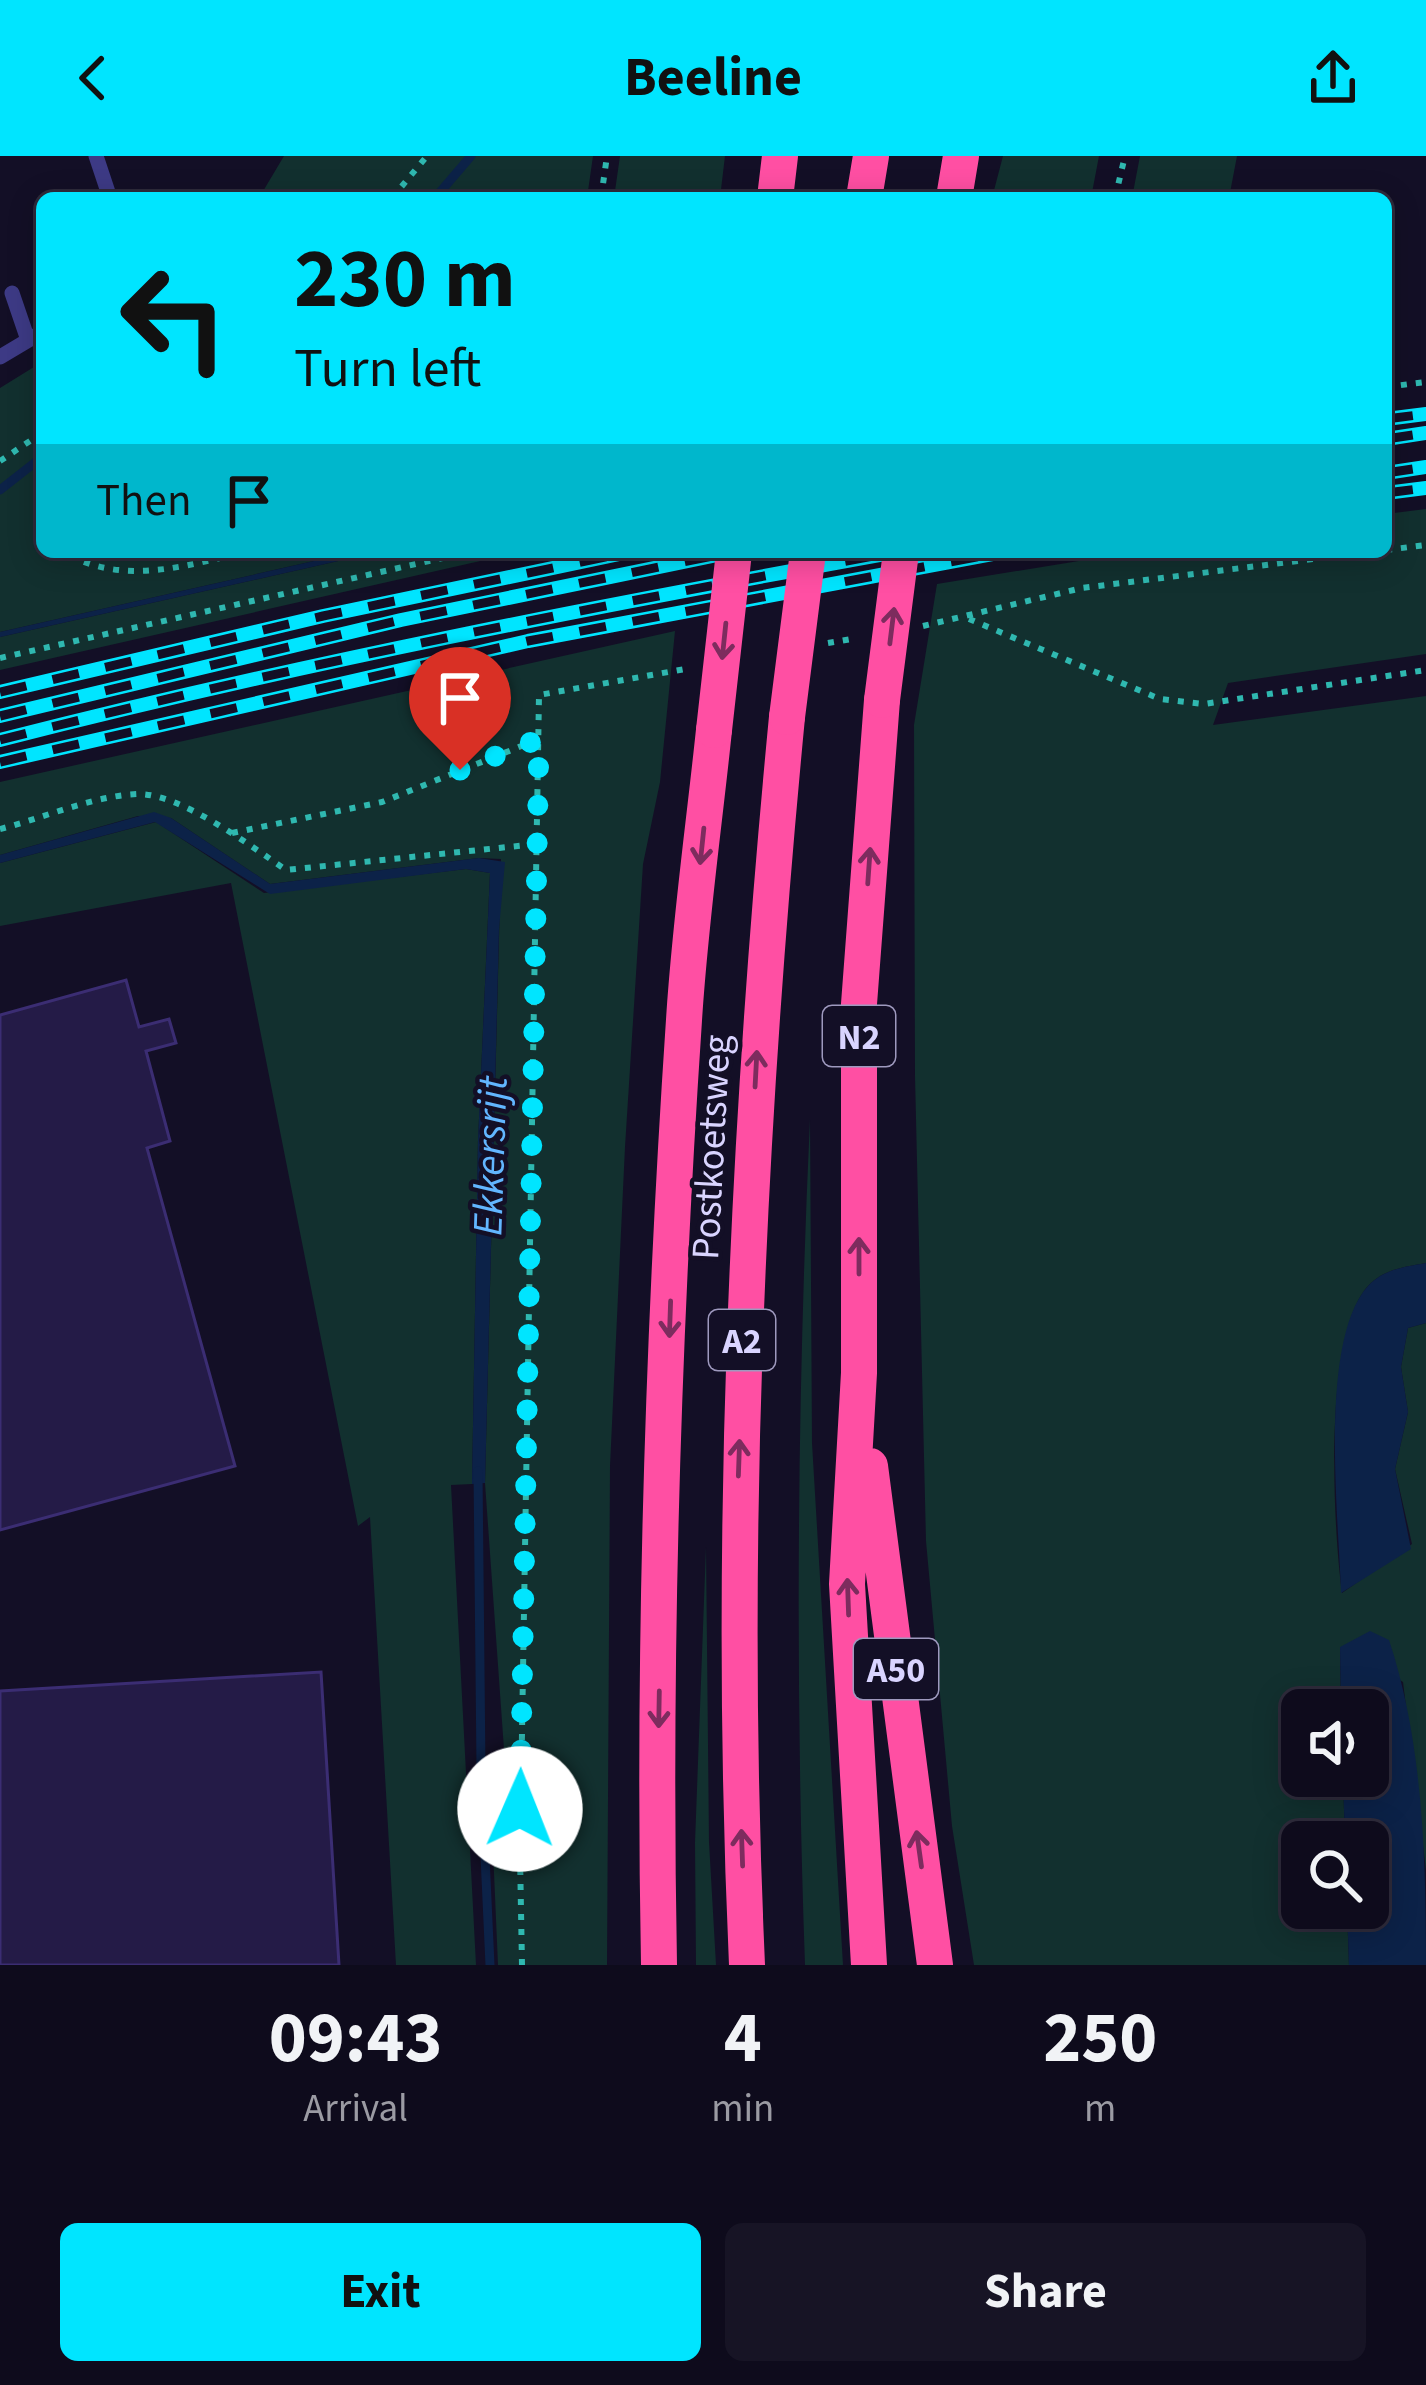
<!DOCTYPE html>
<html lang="en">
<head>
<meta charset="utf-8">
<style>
	body { margin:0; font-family:"Source Sans 3",sans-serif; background:#171425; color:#f1f3f6; height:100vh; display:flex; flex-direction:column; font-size:45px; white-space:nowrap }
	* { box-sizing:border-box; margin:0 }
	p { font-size:39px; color:#9b9ba3 }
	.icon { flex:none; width:66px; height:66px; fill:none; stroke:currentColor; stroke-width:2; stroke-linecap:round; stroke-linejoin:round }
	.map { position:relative; height:1809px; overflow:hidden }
	.details { display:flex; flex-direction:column; background:#0e0b1c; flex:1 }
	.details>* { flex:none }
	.hud { position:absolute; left:36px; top:36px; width:1356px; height:366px; border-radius:18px; box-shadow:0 6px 30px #0003,0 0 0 3px #2e2b3b; background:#00e5ff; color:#111; overflow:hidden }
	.fabs { position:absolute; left:1281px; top:1533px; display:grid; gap:24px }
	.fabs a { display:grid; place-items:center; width:108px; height:108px; border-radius:18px; background:#0e0b1c; box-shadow:0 6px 30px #0003,0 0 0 3px #2e2b3b; font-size:60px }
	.pin { position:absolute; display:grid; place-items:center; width:102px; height:102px; color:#fff; margin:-123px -51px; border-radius:50% 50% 50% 0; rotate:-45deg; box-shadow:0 0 12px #0007 }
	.pin .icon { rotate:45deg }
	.me { position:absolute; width:132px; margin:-66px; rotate:1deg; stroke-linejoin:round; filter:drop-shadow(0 0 9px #0008) }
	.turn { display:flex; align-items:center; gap:42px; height:252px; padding:0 60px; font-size:54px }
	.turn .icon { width:156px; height:156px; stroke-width:2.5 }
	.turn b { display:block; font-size:84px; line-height:102px }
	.then { display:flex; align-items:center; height:114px; padding:0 60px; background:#0003; gap:24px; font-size:45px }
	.eta { display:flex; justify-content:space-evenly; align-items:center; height:204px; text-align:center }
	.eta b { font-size:72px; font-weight:700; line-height:84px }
	.action { display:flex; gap:24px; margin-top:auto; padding:24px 60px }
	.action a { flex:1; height:138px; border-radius:18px; background:#00e5ff; color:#111; font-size:48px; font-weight:700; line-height:138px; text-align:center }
	.action a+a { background:#171425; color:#f1f3f6 }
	header { display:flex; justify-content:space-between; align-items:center; height:156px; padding:0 60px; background:#00e5ff; color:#111; font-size:54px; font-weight:700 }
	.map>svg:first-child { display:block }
</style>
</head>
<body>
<header><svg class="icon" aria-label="back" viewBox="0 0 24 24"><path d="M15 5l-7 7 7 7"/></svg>Beeline<svg class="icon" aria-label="share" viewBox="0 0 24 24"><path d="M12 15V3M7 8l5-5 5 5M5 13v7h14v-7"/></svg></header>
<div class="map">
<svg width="1426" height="1809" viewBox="0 0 1426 1809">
	<rect width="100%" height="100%" fill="#130f26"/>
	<path fill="#12302f" d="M284,0H593L587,42H259Z
		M620,0H725L720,42H614Z
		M1003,0H1099L1091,42H992Z
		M1140,0H1237L1229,42H1132Z
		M42,206V396H354L0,476V232Z
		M1426,353V498L1228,527L1213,569L1426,540V1107C1404,1111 1384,1113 1368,1130C1323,1179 1333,1371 1342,1437L1412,1388L1395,1313L1408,1256L1401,1211L1408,1172L1426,1167V1714L1403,1526L1340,1491L1341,1554H1302V1620H1343L1345,1686H1302V1752H1347L1349,1809H974L952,1670L926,1385L915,920L914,569L937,428L1134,396H1386V358Z
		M378,396H520L0,514V481Z
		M675,475L660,626L643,708L625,991L610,1310L607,1809H498L492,1671L505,1607L485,1327L501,703L479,702L270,728L171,662L138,660L0,699V626Z
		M156,666L264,737L466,713L490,717L478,985L472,1328L451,1329L476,1809H396L370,1361L358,1370L231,727L0,770V707Z
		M810,963L812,1287L843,1809H805C795,1528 797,1244 810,963Z
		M706,1391L709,1686L716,1809H696L695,1687Z"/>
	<path fill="#0c2248" d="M354,396H378L0,481V476Z
		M154,656L171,662L270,728L479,702L505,706L499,773L485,1327L472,1328L478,985L490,717L466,713L270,738L155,666L0,707V699Z
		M1426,1107V1167L1408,1172L1401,1211L1408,1256L1395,1313L1411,1393L1341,1437C1339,1364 1318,1185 1368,1130C1384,1113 1404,1111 1426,1107Z
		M1370,1475L1389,1484C1423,1586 1426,1703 1426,1809H1349L1347,1752H1368V1686H1345L1343,1620H1368V1554H1341L1340,1491Z"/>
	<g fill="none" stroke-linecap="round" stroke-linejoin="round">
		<path stroke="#0c2248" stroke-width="9" d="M435,42L471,0
			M0,334L42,301
			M478,1315L481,1613L490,1809"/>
	</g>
	<path fill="#241b47" stroke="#3b2d73" stroke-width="3" d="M126,824L139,871L169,863L176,887L146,895L170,985L147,992L235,1310L0,1374V859Z
		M321,1516L339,1809H0V1535Z"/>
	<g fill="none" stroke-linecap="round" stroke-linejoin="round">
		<path stroke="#2fb8b0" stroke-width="6" stroke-dasharray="6 9" stroke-linecap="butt" d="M392,42L427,0
			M601,42L607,0
			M1115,42L1125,0
			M1386,231L1426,226
			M0,305L42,277
			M1386,394L1426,389
			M84,406C138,426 192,408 246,396
			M969,463L1160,543L1204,548L1426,514
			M923,470L1082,432L1369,396
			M828,487L857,482
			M0,502L469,396
			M0,673C43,662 93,640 137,638C180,637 251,690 286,714L537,688
			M232,677L382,646L539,583
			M522,1809L520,1699L539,539L691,512"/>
		<path stroke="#3d3a85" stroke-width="15" d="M96,0L110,42
			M12,137L28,184
			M0,201L42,176"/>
		<path stroke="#ff4fa3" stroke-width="36" d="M775,42L780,0
			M864,42L871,0
			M954,42L961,0
			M870,1310L935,1809
			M659,1809C653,1495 663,1177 684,864C690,767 704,670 714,574
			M747,1809C728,1391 747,977 787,561
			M869,1809L847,1428L859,1217V848L882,544"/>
		<g stroke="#00e5ff" stroke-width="14">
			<path id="rail" d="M1386,263L1426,258
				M1386,283L1426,277
				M1386,317L1426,311
				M1386,337L1426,332
				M0,536L323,460L629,396
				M0,560L401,464L732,396
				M0,584C296,508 596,450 896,396
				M0,606L528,485L1003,396"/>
		</g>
		<use href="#rail" stroke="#130f26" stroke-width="9" stroke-dasharray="27" stroke-linecap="butt"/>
		<path stroke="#ff4fa3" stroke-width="36" d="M882,544L901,396
			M787,561L808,396
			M714,574L734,396"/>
	</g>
	<defs><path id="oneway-shaft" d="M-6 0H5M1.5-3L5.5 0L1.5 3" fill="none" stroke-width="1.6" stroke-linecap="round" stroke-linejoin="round" transform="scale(3)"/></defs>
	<g stroke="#7d2c5e">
		<use href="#oneway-shaft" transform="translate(892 470) rotate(-83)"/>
		<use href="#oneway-shaft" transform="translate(724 485) rotate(96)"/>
		<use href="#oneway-shaft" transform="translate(702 690) rotate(96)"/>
		<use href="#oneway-shaft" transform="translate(869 710) rotate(-86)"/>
		<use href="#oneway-shaft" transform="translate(756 913) rotate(-87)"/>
		<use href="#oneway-shaft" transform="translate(859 1100) rotate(-90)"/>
		<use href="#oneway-shaft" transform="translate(670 1163) rotate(92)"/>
		<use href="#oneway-shaft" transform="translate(739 1302) rotate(-88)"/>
		<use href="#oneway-shaft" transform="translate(848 1441) rotate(-92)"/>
		<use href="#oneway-shaft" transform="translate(659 1553) rotate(91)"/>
		<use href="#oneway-shaft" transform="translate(742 1692) rotate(-92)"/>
		<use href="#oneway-shaft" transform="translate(919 1693) rotate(-98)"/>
	</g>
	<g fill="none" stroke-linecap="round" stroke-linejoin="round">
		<path stroke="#00e5ff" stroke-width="21" stroke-dasharray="0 37.8" d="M460,614L539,583L520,1653"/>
	</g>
	<g text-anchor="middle" stroke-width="9" stroke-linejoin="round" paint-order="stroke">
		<g fill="#130f26" stroke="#9e99be" stroke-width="3">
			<rect x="823" y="850" width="72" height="60" rx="9"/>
			<rect x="709" y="1154" width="66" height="60" rx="9"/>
			<rect x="854" y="1483" width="84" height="60" rx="9"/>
		</g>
		<g font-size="36" font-weight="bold" fill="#d9d4ff">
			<text x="859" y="893">N2</text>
			<text x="742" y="1197">A2</text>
			<text x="896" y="1526">A50</text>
		</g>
		<g font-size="39" fill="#d9d4ff" stroke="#130f26">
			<text transform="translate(710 991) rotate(-87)" y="14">Postkoetsweg</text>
		</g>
		<g font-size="42" font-style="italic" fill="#62b6ff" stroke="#130f26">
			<text transform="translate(489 1000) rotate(-88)" y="15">Ekkersrijt</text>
		</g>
	</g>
</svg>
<div class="fabs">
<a><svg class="icon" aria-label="sound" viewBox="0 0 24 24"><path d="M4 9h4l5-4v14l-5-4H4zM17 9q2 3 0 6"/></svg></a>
<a><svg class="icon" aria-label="search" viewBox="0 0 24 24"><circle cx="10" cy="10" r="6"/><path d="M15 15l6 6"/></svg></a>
</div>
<div class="pin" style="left:460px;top:614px;background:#d93025"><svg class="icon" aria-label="arrive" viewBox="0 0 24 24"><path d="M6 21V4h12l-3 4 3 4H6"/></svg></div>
<svg class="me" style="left:520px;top:1653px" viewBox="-20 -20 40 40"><circle r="19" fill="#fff"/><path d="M0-13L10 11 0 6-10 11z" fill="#00e5ff"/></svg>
<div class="hud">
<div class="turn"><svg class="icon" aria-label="left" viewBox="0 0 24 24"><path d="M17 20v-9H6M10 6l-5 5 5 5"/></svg><div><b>230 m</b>Turn left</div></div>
<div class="then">Then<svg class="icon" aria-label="arrive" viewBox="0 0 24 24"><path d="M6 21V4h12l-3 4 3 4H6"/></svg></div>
</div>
</div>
<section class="details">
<div class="eta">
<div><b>09:43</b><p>Arrival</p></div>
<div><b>4</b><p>min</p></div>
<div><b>250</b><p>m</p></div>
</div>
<div class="action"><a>Exit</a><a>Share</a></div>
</section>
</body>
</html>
